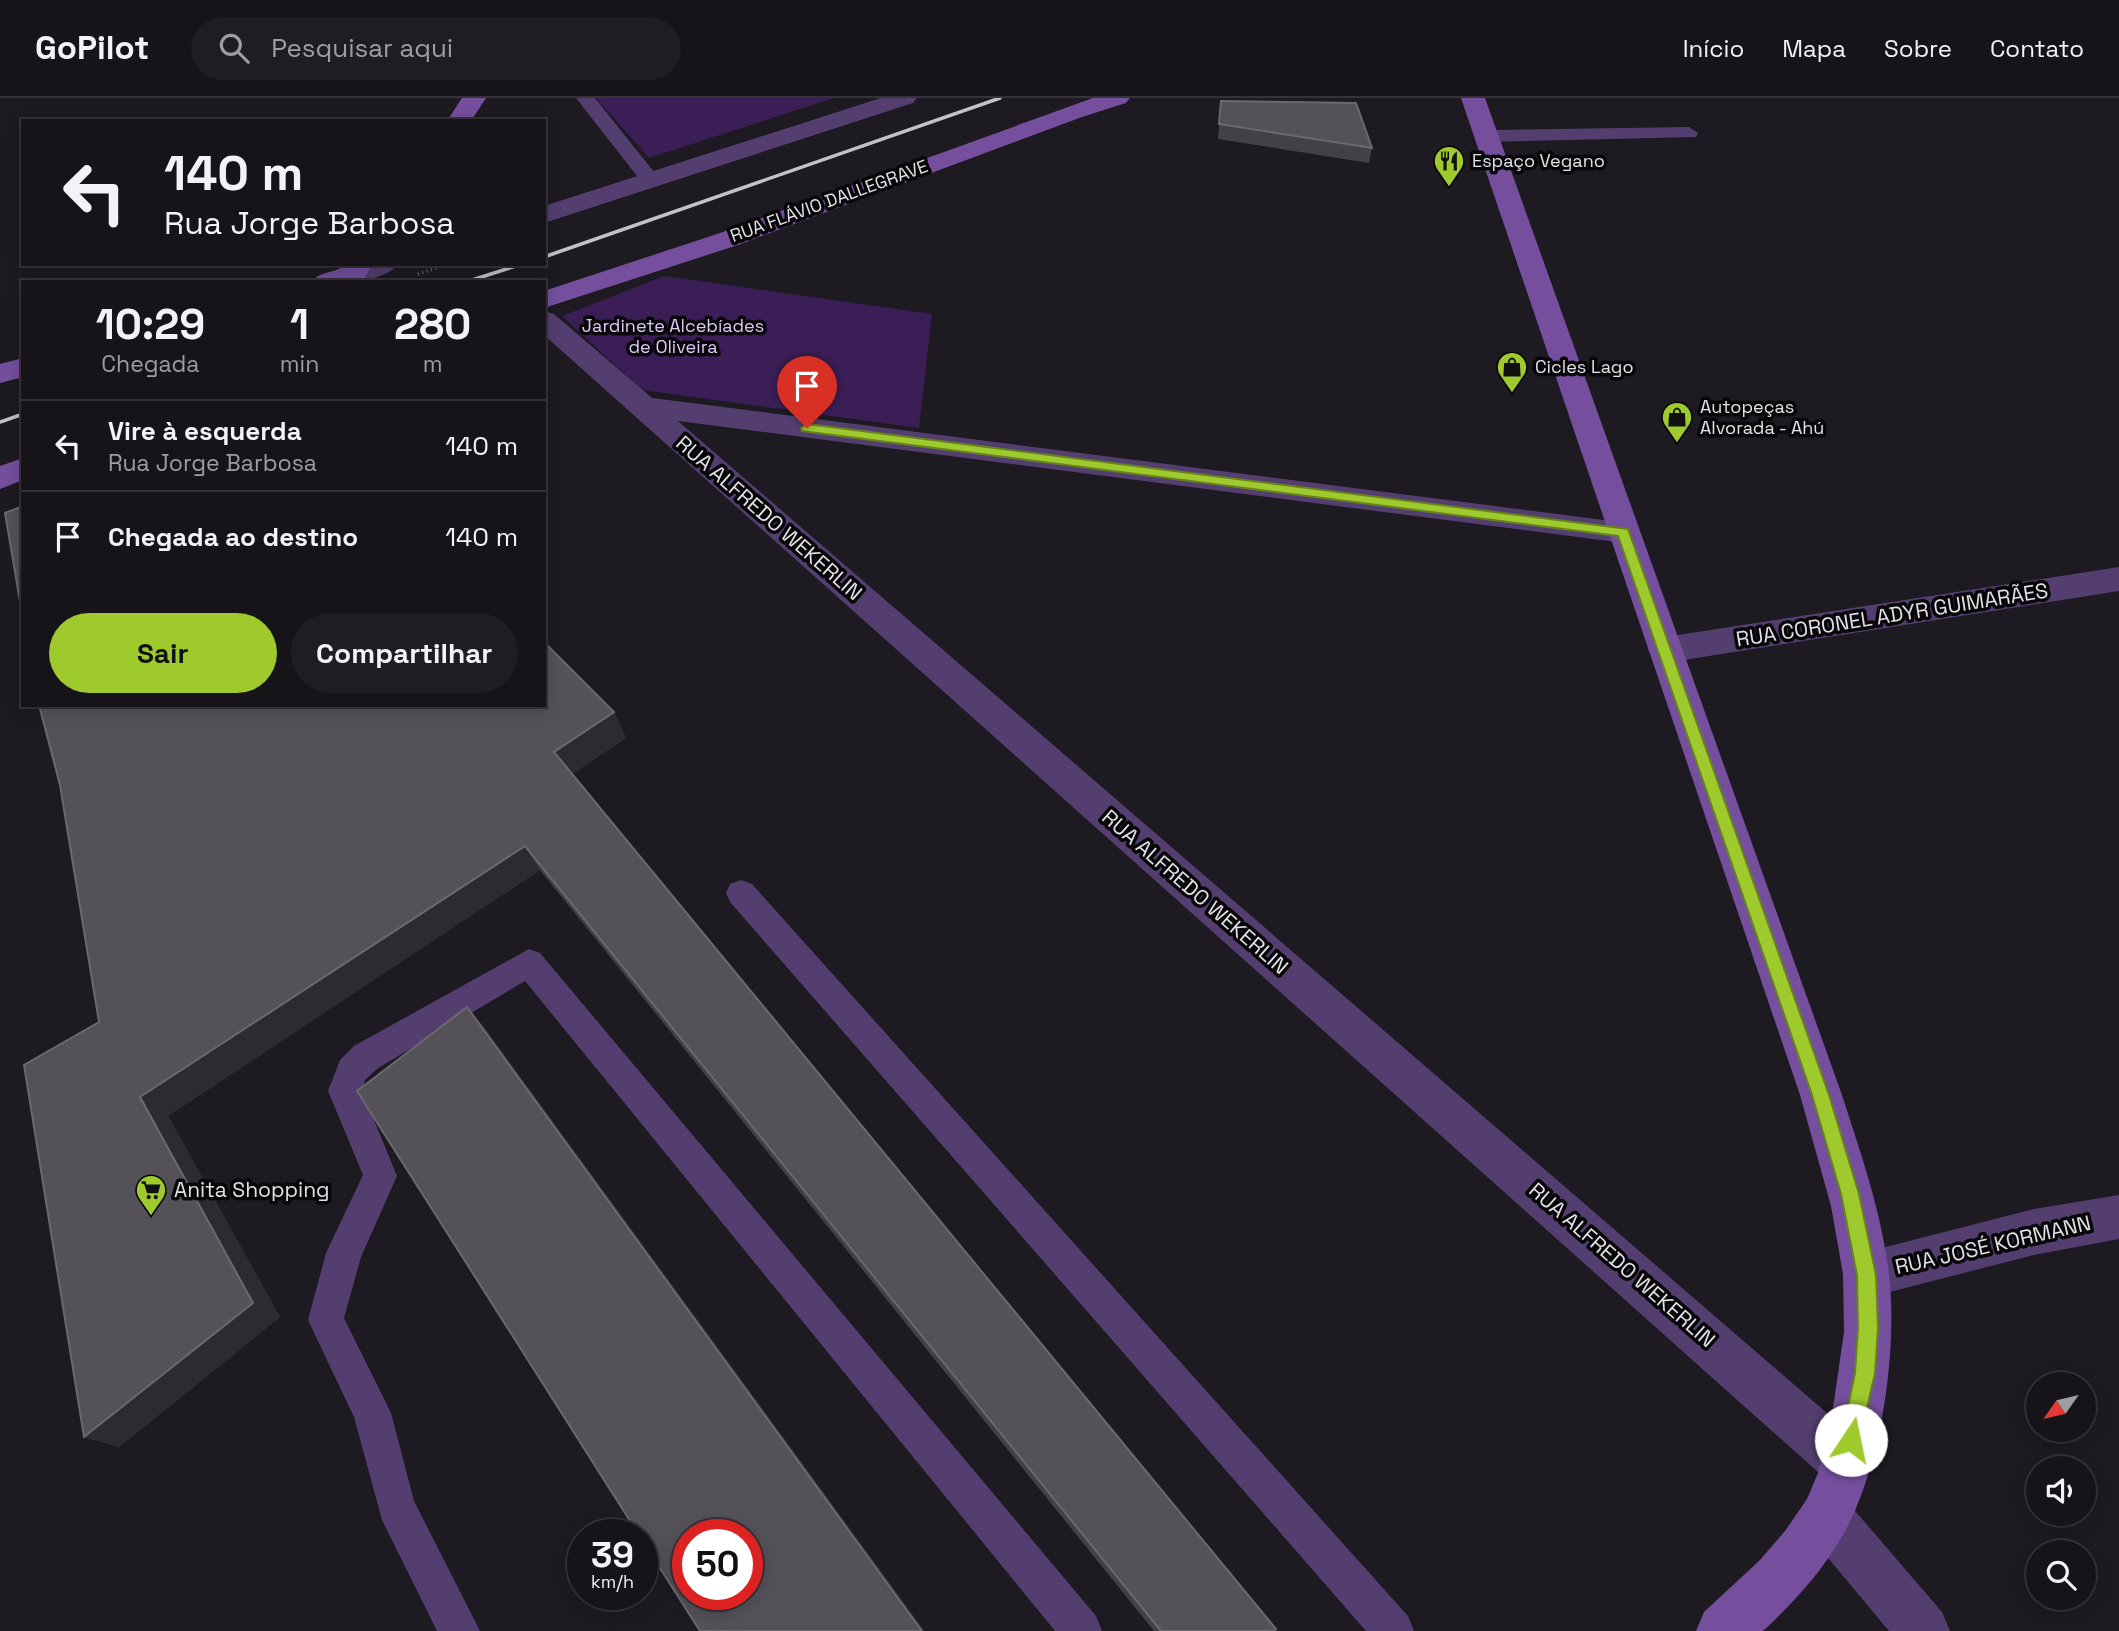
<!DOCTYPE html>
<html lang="pt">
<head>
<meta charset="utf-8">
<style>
	body { margin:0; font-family:"Space Grotesk",sans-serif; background:#1f1d22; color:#f1f3f6; height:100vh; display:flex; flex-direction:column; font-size:26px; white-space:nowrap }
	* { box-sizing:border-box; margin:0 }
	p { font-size:23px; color:#9e9ea2 }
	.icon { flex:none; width:38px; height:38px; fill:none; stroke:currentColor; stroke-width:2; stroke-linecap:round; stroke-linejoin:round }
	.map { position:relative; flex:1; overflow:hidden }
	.side { position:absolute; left:21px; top:182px; width:525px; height:427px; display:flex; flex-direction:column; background:#161419; border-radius:0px; box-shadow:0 4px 18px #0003,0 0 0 2px #353338 }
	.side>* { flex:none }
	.hud { position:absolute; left:21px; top:21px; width:525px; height:147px; border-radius:0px; box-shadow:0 4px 18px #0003,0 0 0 2px #353338; background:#161419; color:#f1f3f6; overflow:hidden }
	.needle { width:46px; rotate:236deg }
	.buttons { position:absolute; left:2026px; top:1274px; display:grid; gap:14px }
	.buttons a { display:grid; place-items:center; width:70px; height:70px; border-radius:50%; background:#161419; box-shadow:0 4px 18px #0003,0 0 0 2px #353338; font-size:35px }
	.speed { position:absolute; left:567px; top:1421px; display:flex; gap:14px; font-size:35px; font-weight:700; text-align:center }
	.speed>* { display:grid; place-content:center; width:91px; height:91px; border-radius:50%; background:#161419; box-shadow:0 4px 18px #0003,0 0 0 2px #353338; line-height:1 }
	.speed small { font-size:18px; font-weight:400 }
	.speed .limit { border:10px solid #d22; background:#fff; color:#111 }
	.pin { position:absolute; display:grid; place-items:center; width:60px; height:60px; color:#fff; margin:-72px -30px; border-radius:50% 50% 50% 0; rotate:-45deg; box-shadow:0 0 7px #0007 }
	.pin .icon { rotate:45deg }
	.me { position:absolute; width:77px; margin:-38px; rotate:11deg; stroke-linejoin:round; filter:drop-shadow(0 0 5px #0008) }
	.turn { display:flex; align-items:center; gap:24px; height:147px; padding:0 28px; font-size:32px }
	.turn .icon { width:91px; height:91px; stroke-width:2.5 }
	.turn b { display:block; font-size:49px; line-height:60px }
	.eta { display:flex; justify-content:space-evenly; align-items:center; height:119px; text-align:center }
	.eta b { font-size:42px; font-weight:600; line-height:49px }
	.action { display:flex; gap:14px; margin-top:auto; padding:14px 28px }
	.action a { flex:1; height:80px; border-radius:42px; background:#9fca2d; color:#111; font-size:28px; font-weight:600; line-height:80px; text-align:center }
	.action a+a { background:#1f1d22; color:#f1f3f6 }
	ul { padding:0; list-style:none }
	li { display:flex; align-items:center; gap:21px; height:91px; padding:0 28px; border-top:2px solid #353338 }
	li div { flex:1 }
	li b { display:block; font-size:26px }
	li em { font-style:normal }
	header { display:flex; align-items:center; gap:42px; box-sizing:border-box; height:98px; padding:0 35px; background:#161419; border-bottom:2px solid #353338 }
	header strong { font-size:33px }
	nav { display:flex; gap:38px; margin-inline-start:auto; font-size:24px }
	.search { width:490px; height:63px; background:#1f1d22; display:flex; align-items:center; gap:18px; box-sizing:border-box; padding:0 24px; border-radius:38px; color:#9e9ea2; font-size:26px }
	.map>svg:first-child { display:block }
</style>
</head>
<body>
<header>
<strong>GoPilot</strong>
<div class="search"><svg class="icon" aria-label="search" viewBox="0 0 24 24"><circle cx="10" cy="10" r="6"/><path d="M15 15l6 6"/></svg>Pesquisar aqui</div>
<nav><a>Início</a><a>Mapa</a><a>Sobre</a><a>Contato</a></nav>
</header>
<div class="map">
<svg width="2119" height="1533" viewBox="0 0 2119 1533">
	<rect width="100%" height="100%" fill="#1d1a21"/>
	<path fill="#3a1e55" d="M596,0H834L649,60Z
		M664,178L932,216L919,330L642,292L562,218Z"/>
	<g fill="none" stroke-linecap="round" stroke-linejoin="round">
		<path stroke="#716f75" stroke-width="3.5" stroke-dasharray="1 3.5" stroke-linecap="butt" d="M418,176L448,166"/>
		<path fill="#543e6f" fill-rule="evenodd" d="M576,0H595L658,79L661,83L658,87H644Z
			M1689,29L1698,35L1696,39L1486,44L1476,38L1486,32Z
			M741,782L752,786L1408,1518L1414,1533H1366L730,804L726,795L730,786Z
			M529,851L540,855L1096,1518L1102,1533H1055L525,883L378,970L365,982L362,993L397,1078L361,1159L344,1220L391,1315L414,1403L480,1533H437L382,1422L354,1319L308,1222L326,1155L363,1077L328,993L340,962L354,948Z"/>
		<path fill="#543e6f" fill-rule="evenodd" d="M881,0H917L913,5L544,125V108Z
			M356,166H398C390,179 358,185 343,182L339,176L343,170Z
			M544,213L554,216L652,300L1635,426L1640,434L1635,442L1624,445L678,323L1864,1347L1871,1365L1864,1383L1846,1390L1828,1383L544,237Z
			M2119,469V493L1665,565L1653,561L1648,552L1653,543L1665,539Z
			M2119,1097V1141L2034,1157L1866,1200L1850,1193L1843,1177L1850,1161L1866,1154L2034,1111Z
			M1826,1393L1844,1400L1942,1514L1950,1533H1889L1808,1436L1801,1418L1808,1400Z"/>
		<path fill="#754f9e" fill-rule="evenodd" d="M462,0H486L471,23H447Z
			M1093,0H1130L1126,5L1082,19L738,147L544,210V193L720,135Z
			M1461,0H1485L1842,997C1861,1056 1882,1115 1889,1177C1898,1252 1881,1369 1844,1435C1823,1473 1794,1504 1763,1533H1696L1704,1514L1760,1462L1785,1433L1807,1401L1818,1375L1833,1310L1844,1234L1843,1176L1831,1108L1800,997Z
			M346,166H373L363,182L356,184H312C320,172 337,176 346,166Z
			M23,260V279L0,285V266Z
			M23,360V382L0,391V368Z"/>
		<path stroke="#c4c2c7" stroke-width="3.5" d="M544,159L1000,0
			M466,184L522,166
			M0,324L23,316"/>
	</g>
	<path fill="#434048" d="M1221,3L1372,50L1369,65L1218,41Z
		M614,614L626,640L572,676L1274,1533H1154L540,772L168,1018L280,1219L119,1349L84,1339L99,924L60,687Z"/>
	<path fill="#2d2a31" d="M614,614L626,640L567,679L554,654Z
		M525,748L540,772L168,1018L280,1219L119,1349L84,1339L140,999Z
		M467,909L485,930L925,1533H922Z"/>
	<path fill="#545159" stroke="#6b686f" stroke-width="2" fill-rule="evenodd" d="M1221,3L1356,5L1372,50L1219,26Z
		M23,408V521L5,415Z
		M544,544L614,614L554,654L1276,1531L1274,1533H1161L525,748L140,999L253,1205L84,1339L24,967L99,924L60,687L39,607H544Z
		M467,909L922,1533H700L642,1442V1437H639L357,993ZM688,1437H747V1496H688Z"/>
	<path fill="#9fca2d" stroke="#67831d" stroke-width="2" d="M807,326L1628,431L1829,997L1859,1096L1876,1177L1878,1230L1875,1275L1858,1349L1851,1352L1844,1349L1841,1342L1855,1275L1858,1230L1857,1177L1841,1096L1812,997L1618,438L802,333L801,330Z"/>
	<defs>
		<g id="restaurant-pin" transform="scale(1.575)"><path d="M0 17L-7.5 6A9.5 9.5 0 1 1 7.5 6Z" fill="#9fca2d" stroke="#070608"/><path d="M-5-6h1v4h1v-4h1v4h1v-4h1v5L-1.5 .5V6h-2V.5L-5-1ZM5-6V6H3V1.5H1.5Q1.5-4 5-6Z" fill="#111"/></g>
		<g id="shop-pin" transform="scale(1.575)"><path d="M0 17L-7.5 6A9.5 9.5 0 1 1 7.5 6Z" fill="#9fca2d" stroke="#070608"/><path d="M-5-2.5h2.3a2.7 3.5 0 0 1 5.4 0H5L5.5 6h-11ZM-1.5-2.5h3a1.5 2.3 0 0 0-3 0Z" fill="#111"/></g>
		<g id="supermarket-pin" transform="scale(1.575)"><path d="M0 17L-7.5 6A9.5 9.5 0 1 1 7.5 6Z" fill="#9fca2d" stroke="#070608"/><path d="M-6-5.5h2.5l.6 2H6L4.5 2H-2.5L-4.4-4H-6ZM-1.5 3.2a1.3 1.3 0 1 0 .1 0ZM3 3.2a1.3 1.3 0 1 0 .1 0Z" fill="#111"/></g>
	</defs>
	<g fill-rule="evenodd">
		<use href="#restaurant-pin" x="1449" y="63"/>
		<use href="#shop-pin" x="1512" y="269"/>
		<use href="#shop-pin" x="1677" y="319"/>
		<use href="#supermarket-pin" x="151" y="1092"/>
	</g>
	<g text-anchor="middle" stroke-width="7" stroke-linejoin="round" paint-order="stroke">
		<g font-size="18" fill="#e3e1e6" stroke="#070608" text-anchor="start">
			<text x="1472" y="69">Espaço Vegano</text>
			<text x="1535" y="275">Cicles Lago</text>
			<text x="1700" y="315">Autopeças<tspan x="1700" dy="21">Alvorada - Ahú</tspan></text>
		</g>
		<g font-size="18" fill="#e3e1e6" stroke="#070608">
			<text transform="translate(829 103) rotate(-20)" y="6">RUA FLÁVIO DALLEGRAVE</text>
		</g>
		<g font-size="18" fill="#ddcaf6" stroke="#070608">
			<text x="673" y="234">Jardinete Alcebíades<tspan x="673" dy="21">de Oliveira</tspan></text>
		</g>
		<g font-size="21" fill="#e3e1e6" stroke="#070608">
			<text transform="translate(769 420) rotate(41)" y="7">RUA ALFREDO WEKERLIN</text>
			<text transform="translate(1892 517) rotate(-9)" y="7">RUA CORONEL ADYR GUIMARÃES</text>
			<text transform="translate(1195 794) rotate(41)" y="7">RUA ALFREDO WEKERLIN</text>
			<text transform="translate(1993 1147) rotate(-13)" y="7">RUA JOSÉ KORMANN</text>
			<text transform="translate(1622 1167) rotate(41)" y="7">RUA ALFREDO WEKERLIN</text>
		</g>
		<g font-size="21" fill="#e3e1e6" stroke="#070608" text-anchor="start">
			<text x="174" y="1099">Anita Shopping</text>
		</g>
	</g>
</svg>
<div class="buttons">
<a><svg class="needle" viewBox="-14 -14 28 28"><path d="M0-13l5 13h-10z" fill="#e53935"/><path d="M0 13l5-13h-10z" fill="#9e9ea2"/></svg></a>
<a><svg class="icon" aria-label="sound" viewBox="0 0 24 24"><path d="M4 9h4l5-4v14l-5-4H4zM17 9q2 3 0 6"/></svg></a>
<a><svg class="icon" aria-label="search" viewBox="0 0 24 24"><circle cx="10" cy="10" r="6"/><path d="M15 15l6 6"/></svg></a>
</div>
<div class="speed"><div>39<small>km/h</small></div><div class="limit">50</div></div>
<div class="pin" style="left:807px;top:330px;background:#d93025"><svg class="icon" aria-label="arrive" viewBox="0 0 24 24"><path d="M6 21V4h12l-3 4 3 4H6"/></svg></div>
<svg class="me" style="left:1851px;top:1342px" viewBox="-20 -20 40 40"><circle r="19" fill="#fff"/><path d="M0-13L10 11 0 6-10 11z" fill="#9fca2d"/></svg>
<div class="hud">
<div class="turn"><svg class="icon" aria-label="left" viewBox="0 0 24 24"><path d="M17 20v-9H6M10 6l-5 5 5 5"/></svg><div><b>140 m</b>Rua Jorge Barbosa</div></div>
</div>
<section class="side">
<div class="eta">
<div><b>10:29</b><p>Chegada</p></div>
<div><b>1</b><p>min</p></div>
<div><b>280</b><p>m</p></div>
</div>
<ul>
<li><svg class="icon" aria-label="left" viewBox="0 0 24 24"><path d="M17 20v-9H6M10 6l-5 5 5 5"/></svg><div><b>Vire à esquerda</b><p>Rua Jorge Barbosa</p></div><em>140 m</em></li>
<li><svg class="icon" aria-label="arrive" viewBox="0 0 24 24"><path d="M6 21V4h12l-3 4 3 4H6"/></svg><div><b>Chegada ao destino</b></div><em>140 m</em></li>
</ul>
<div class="action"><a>Sair</a><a>Compartilhar</a></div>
</section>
</div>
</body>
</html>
